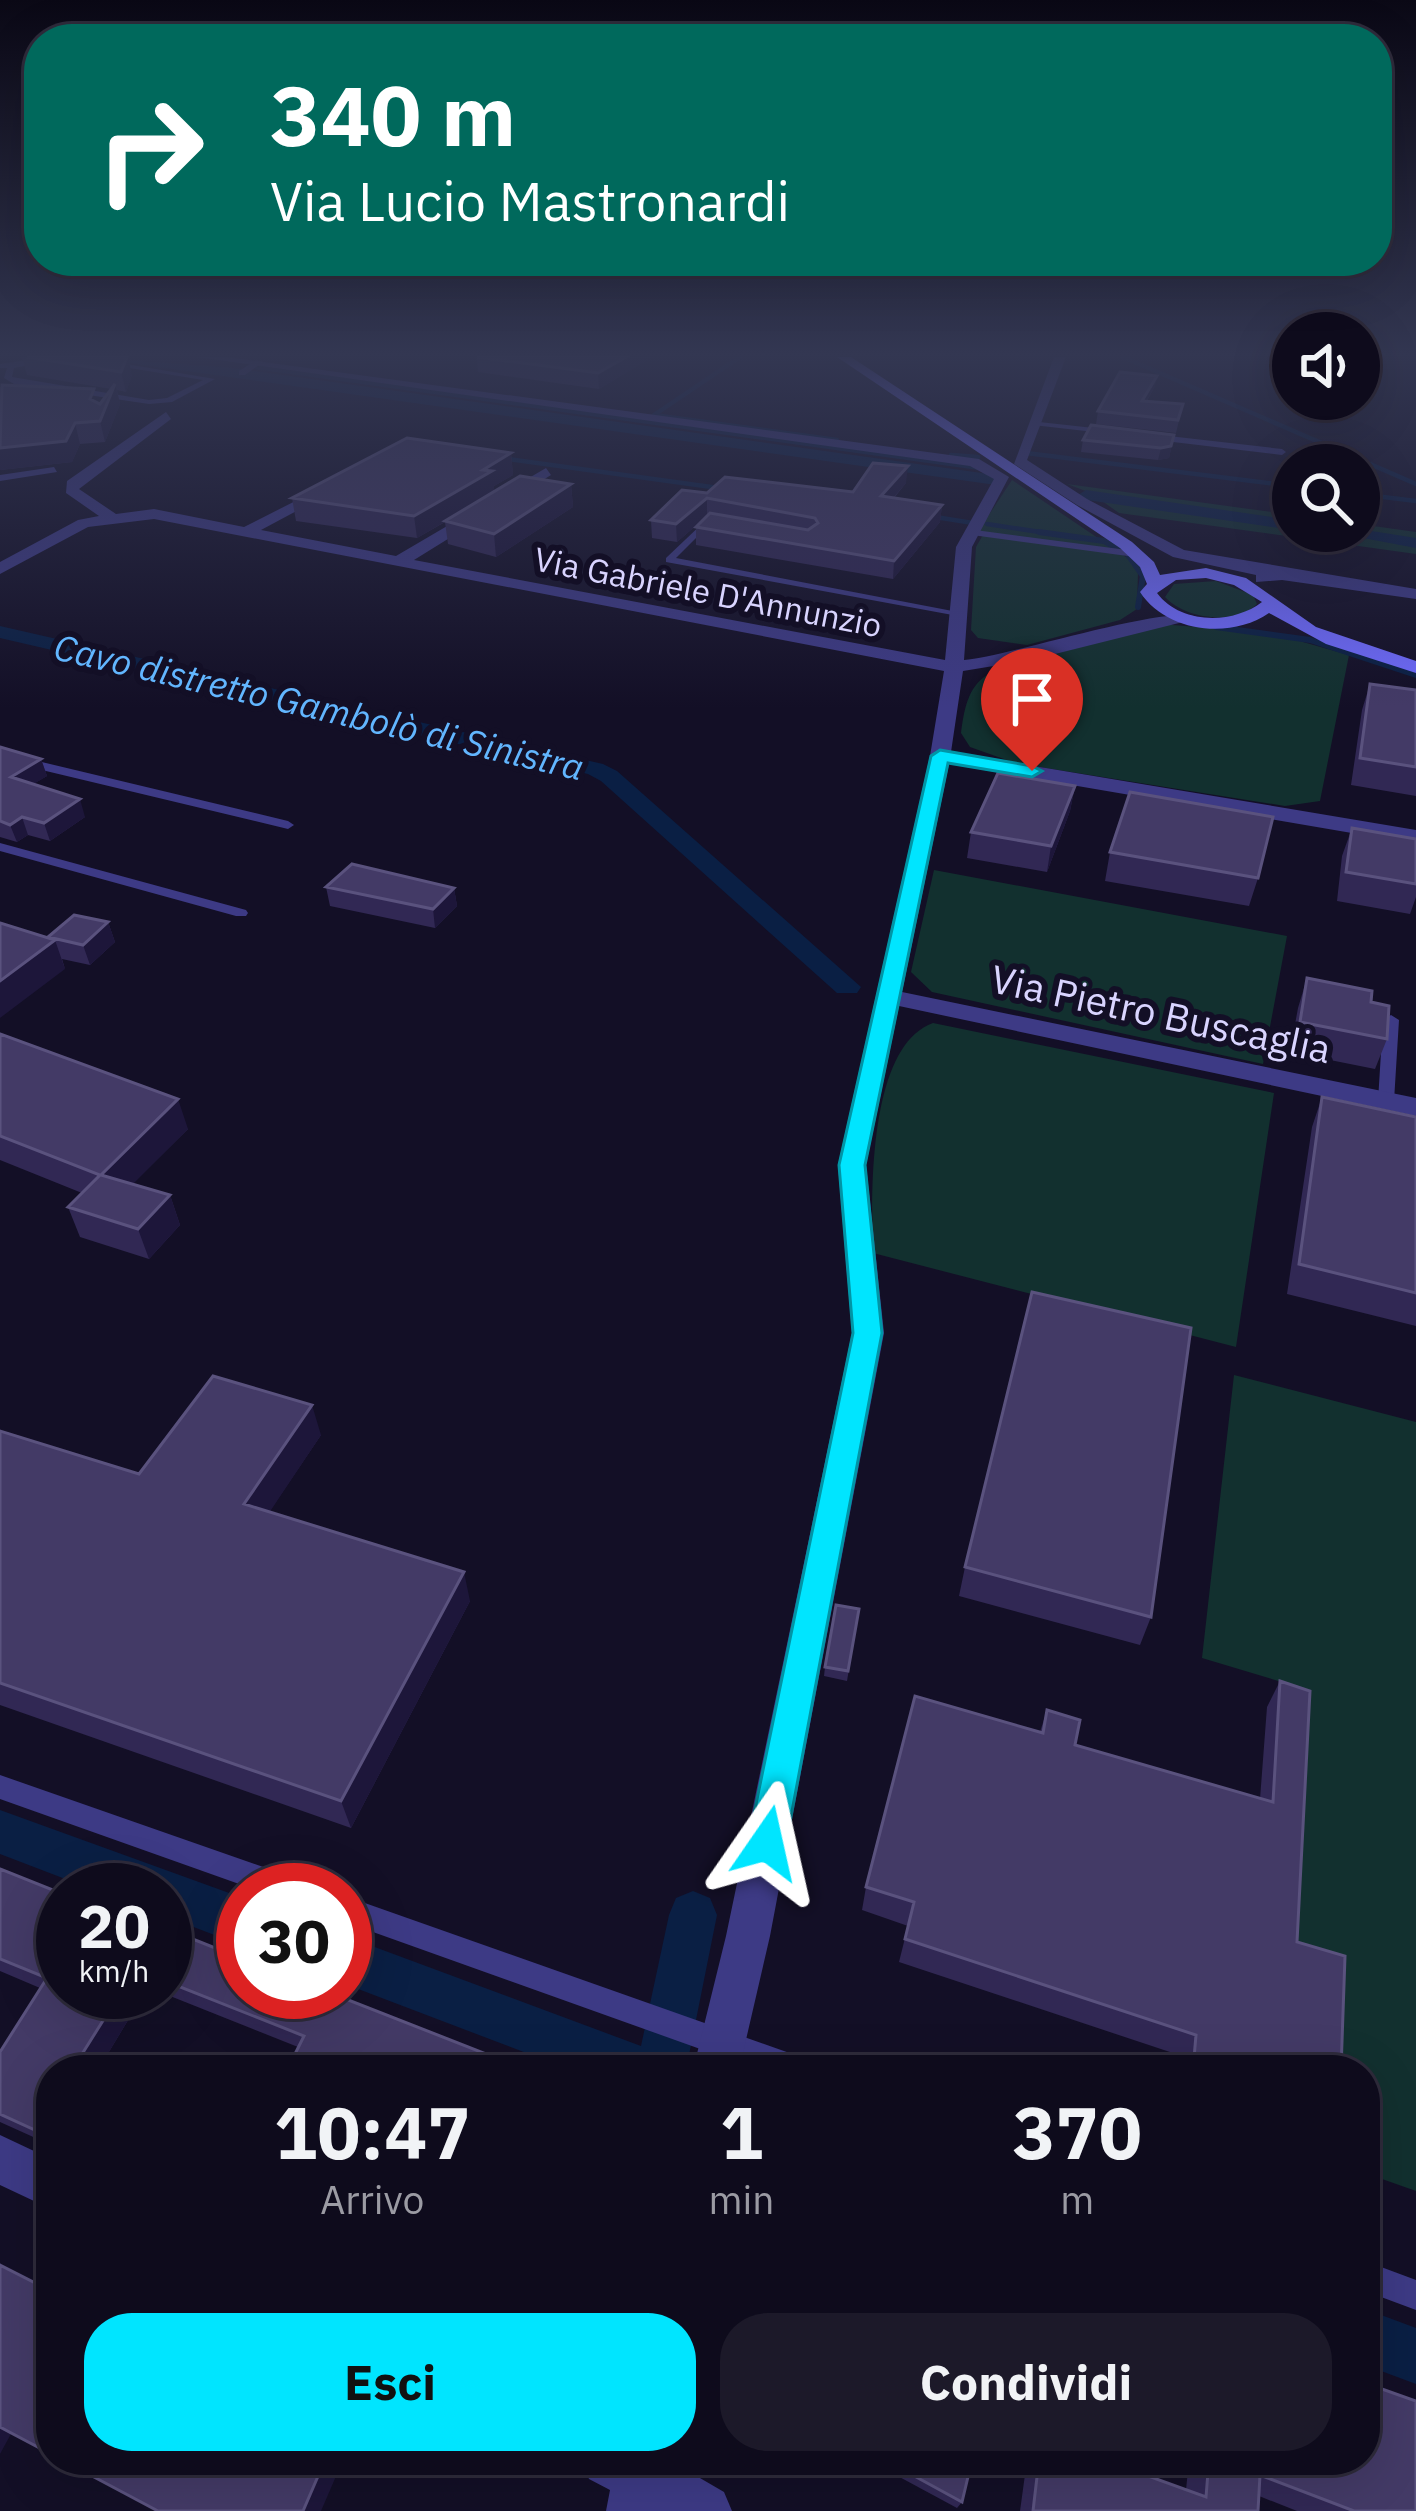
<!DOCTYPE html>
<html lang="it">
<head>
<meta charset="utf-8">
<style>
	body { margin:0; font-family:"IBM Plex Sans",sans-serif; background:#1c1929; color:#f1f3f6; height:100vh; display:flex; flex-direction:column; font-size:45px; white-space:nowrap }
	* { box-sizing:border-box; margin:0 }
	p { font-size:39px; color:#9b9ba3 }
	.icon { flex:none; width:66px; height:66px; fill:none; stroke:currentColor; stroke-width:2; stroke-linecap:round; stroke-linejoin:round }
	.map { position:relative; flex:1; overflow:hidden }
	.side { position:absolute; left:36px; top:2055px; width:1344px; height:420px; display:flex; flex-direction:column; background:#0e0b1c; border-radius:48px; box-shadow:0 12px 48px #0002,0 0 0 3px #2e2b3b }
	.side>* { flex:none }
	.banner { position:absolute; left:24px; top:24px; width:1368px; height:252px; border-radius:48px; box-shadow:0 12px 48px #0002,0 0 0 3px #2e2b3b; background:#00695c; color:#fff; overflow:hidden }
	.tools { position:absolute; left:1272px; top:312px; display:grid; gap:24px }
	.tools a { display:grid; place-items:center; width:108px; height:108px; border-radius:50%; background:#0e0b1c; box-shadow:0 12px 48px #0002,0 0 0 3px #2e2b3b; font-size:60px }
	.speed { position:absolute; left:36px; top:1863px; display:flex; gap:24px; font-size:60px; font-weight:700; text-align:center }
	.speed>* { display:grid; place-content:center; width:156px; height:156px; border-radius:50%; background:#0e0b1c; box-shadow:0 12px 48px #0002,0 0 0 3px #2e2b3b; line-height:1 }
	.speed small { font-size:30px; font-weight:400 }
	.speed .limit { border:18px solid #d22; background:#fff; color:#111 }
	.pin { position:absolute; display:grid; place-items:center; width:102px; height:102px; color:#fff; margin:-123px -51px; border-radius:50% 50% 50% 0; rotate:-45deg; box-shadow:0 0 12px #0007 }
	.pin .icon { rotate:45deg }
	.me { position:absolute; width:132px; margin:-66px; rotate:11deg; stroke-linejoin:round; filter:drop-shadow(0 0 9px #0008) }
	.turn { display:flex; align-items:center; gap:42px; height:252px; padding:0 48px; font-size:54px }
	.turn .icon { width:156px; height:156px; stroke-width:2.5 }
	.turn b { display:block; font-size:84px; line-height:102px }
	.eta { display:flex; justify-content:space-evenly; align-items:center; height:204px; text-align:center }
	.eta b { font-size:72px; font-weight:700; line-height:84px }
	.action { display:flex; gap:24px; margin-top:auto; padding:24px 48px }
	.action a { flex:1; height:138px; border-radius:48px; background:#00e5ff; color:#111; font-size:48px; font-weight:700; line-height:138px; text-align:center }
	.action a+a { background:#1c1929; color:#f1f3f6 }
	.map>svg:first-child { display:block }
</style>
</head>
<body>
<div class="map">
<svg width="1416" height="2511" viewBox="0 0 1416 2511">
	<rect width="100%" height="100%" fill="#130f26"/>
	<path fill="#12302f" d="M1012,480L1129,559L1138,572L1137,609L1120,620L1027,645L978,638L971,630L976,547L984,533L979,530Z
		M1067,484L1293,515V531H1359V524L1416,532V554L1119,513L1091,493Z
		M1216,581L1253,595L1257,604C1235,626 1185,619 1165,597L1174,584Z
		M1160,624L1271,633L1349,655L1320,801L1285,806L1015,763L970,747L961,733C964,711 967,688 987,675C1022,651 1117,633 1160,624Z
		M934,870L1287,936L1263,1064L932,992L911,972Z
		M933,1023L1274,1093L1236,1347L873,1253C871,1195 868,1046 933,1023Z
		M1234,1375L1416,1422V2191L1365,2173V2070H1324L1281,1965L1295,1686L1202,1658Z"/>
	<path fill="#0a1f44" d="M261,366L981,466L978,470L254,369Z"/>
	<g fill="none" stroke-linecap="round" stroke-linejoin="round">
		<path stroke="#0a1f44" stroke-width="4.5" d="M740,357L654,415L837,440
			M1123,357L1416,484
			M1026,453L1293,486
			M951,455L978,457
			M501,458L726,489
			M1359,494L1416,501
			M929,516L973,523
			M987,524L1060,535"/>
		<path stroke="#0a1f44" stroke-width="6" d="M1039,532L1104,541L1118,549
			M1129,556L1143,576L1138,607
			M1216,627L1310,640L1416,675"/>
		<path fill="#0a1f44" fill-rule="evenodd" d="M87,357L233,368L996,475L1004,480L996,485Z
			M1086,490L1293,520V530L1080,499L1078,495Z
			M1359,529L1416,538V548L1326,531Z
			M0,626L603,764L617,771L861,987L857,993H837L601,781L588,774L0,638Z
			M0,1810L243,1898V1946L165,1916V1890H94L0,1854Z
			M693,1891L710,1898L717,1915L686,2070H571L345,1984V1936L641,2046L669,1915L676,1898Z
			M1365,2309L1416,2328V2384L1365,2365Z"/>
		<path stroke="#2fb8b0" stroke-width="3" stroke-dasharray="3 4.5" stroke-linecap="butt" d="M1359,362L1370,363"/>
		<path fill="#3d3a85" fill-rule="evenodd" d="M47,357L50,361L14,368L12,377L149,400L167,398L203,380L111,365L108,361L215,379L172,402L149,404L14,384L4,378L7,368H0V364Z
			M256,360L263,362L245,375H239V371Z
			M1030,421L1112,430L1116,432L1112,434L1033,425Z
			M1151,434L1282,449L1286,452L1282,455L1148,439Z
			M54,467L57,472L0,481V475Z
			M706,520L720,525L715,528L708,526L676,558L963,613L958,616L666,562V558Z
			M975,530L1135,551L1140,554L1135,557L972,535V531Z
			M0,752L288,821L294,825L288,829L0,760Z
			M0,843L246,910L248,913L246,916H236L0,851Z
			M1391,1015L1399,1020L1394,1101L1386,1106L1378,1101L1383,1020Z
			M0,1775L292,1877L301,1881L305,1890H256L0,1799Z
			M345,1896L798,2056L808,2060L812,2070H759L345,1922Z
			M1365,2261L1416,2280V2310L1365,2291Z"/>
		<path fill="#3d3a85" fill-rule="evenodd" d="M197,357H227L979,459L1009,477L972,547L964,660C1008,657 1173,602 1199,618L1031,660L963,671L951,752L1416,830V844L949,764L902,992L1416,1098V1116L899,1006L866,1165L884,1333L770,1936L739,2070H693L726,1936L852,1333L838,1165L930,756L944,671L154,519L88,527L0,574V562L78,520L99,516L66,493L67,481L166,412L171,419L79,489L116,514L154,509L244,527L327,485L332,492L261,530L396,556L546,468L551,475L414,560L945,660L956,547L994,479L970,466Z
			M1054,357H1066L1027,460L1087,499L1184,550L1416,589V599L1282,580L1256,582V575L1173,557L1077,505L1014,464Z
			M0,2135L51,2159V2209L0,2185Z
			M581,2460H669L724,2492L732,2511H606L610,2490L589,2479Z"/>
		<path fill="#6f6bff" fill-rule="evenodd" d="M837,357H851L1132,542L1154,562L1160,575L1206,568L1246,578L1316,627L1416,661V673L1326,644L1269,613C1230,640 1166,632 1140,592L1147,584L1140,567L1120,548ZM1206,578L1234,585L1262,602C1232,625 1180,624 1157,593L1176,580Z"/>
	</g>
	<path fill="#312854" d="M22,357L132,375L126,392L117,390L120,404L105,442L80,444L72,462L0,470V387L100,404L111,389L27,375Z
		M477,357H652L599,389L478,372Z
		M1157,376L1154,388L1147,401L1183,404L1176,433L1096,424L1098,411Z
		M1174,435L1169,458L1158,460L1081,452L1083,440Z
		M511,453L513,475L494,486V491L571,484L573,507L496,557L448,544L445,522L417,538L296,521L292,498Z
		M906,483L894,498L942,505L940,522L893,579L696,545V527L707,516L677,542L652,538L651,520L707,493L853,492Z
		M1370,684L1416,690V796L1351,785L1362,710Z
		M0,747L41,759L47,776L33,784L85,817L50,841L28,835L17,842L0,837Z
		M1075,786L1070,811L1047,872L967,858L971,832Z
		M1352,828L1416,839V897L1410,914L1337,901L1342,856Z
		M1110,852L1258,878L1249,906L1105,881Z
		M326,887L454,888L457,906L435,928L330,906Z
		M108,922L115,942L90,965L62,959L65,969L48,938Z
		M1307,978L1371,1002L1387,1039L1375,1069L1290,1052L1298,1008Z
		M0,1034L188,1129L132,1184L170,1195L180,1225L149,1259L80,1237L68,1207L82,1193L0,1160Z
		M1322,1097L1416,1117V1326L1287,1294L1312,1127Z
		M0,1431L139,1474L321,1435L269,1512L470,1601L351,1828L0,1705Z
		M965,1567L1151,1617L1140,1645L959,1596Z
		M859,1609L847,1681L824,1676L825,1667Z
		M1280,1681L1297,1942L1341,2070H1181L1182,2056L899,1962L908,1926L862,1910L866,1887L1040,1732L1047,1710L1075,1745L1260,1799L1267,1707Z
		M0,1869L63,1992H145L98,2070H51V2145L0,2122V2052L40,1988L0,1971Z
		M165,1928L328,1992L298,2047L160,1992H165Z
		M868,2460H972L962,2502L957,2508Z
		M1027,2460H1104L1186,2490L1189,2460H1365L1416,2511H1297L1259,2496L1258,2511H1020Z"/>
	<path fill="#1d163a" d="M128,357L132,375L126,392L121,372Z
		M626,357H652L599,389L598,373Z
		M1157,376L1154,388L1139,413L1142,401Z
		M115,384L120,404L105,442L100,421Z
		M75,423L80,444L72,462L0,470V448Z
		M1174,435L1169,458L1158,460L1161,448Z
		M511,453L513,475L494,486V493L417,538L414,516Z
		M908,466L906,483L880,513L881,496Z
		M571,484L573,507L496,557L494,534Z
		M707,498V516L677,542L676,524Z
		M942,505L940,522L893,579L894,561Z
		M41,759L47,776L17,794L11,777Z
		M1075,786L1070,811L1047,872L1051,846Z
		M80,799L85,817L50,841L44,823Z
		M22,817L28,835L17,842L10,825Z
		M454,888L457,906L435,928L433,909Z
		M108,922L115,942L90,965L83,945Z
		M55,940L65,969L0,1018V981Z
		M178,1099L188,1129L112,1205L101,1175Z
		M170,1195L180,1225L149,1259L138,1229Z
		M312,1405L321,1435L255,1534L244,1504Z
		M464,1572L470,1601L351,1828L341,1801Z
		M121,1992H145L98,2070H72Z
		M51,2105V2145L35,2130Z
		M0,2426L12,2432L0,2454Z
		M325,2460H343L321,2511H303Z"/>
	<path fill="#433a66" stroke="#5a527e" stroke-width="3" d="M27,357H127L121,372Z
		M477,357H626L598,373Z
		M1120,372L1157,376L1142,401L1183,404L1178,420L1098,411Z
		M115,384L100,421L75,423L66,441L0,448L2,385L94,389L90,399L100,404Z
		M1091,425L1174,435L1171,446L1161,448L1083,440Z
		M407,438L511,453L483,470L492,471L414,516L292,498Z
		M873,463L908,466L881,496L942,505L894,561L696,527L710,513L808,530L818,523L815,518L707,498L676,524L651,520L682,490L707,493L725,477L853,492Z
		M520,476L571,484L494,534L445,521Z
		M1370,684L1416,690V767L1360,758Z
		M0,747L41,759L11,777L80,799L44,823L22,817L10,825L0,821Z
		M998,773L1075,786L1051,846L971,832Z
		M1130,792L1273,817L1258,878L1110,852Z
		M1352,828L1416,839V884L1346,872Z
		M352,864L454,888L433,909L326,887Z
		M74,915L108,922L83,945L48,937Z
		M0,923L55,940L0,981Z
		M1307,978L1372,991L1371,1002L1389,1006L1387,1039L1300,1022Z
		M0,1034L178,1099L101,1175L170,1195L138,1229L68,1207L100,1175L0,1136Z
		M1322,1097L1416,1117V1293L1299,1264Z
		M1032,1292L1191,1328L1151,1617L965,1567Z
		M213,1376L312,1405L244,1504L464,1572L341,1801L0,1683V1431L139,1474Z
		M836,1605L859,1609L848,1671L825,1667Z
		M1280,1681L1310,1691L1297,1942L1345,1956L1341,2070H1193L1196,2035L905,1939L914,1902L866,1887L915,1696L1043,1733L1047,1710L1080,1720L1075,1745L1273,1802Z
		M0,1869L63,1894V1992H121L72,2070H51V2105L35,2130L0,2114V2052L47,1978L0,1959Z
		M165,1928L243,1959V1992H328L527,2070H287L304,2036L165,1981Z
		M0,2265L51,2291V2454L0,2427Z
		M1365,2383L1416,2401V2511H1354L1260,2475L1258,2511H1033L1039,2460H1104L1206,2497L1209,2460H1365Z
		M62,2460H325L303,2511H158Z
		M885,2460H972L962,2502Z"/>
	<linearGradient id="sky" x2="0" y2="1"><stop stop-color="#0a0815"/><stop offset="0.5" stop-color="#333752"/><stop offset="1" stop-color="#333752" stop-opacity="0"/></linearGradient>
	<rect width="1416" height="708" fill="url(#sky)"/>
	<path fill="#00e5ff" stroke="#0095a6" stroke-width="3" d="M940,750L1032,766L1042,771L1032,777L948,763L865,1165L882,1333L786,1843L780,1856L767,1862L753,1856L748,1843L853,1333L839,1165L931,756Z"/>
	<g text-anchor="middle" stroke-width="12" stroke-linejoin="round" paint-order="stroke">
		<g font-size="33" fill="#d9d4ff" stroke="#130f26">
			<text transform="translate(708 592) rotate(11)" y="12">Via Gabriele D'Annunzio</text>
		</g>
		<g font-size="36" font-style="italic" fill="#62b6ff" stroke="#130f26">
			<text transform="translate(319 707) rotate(13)" y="13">Cavo distretto Gambolò di Sinistra</text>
		</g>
		<g font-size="39" fill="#d9d4ff" stroke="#130f26">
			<text transform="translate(1161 1014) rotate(12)" y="14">Via Pietro Buscaglia</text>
		</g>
	</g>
</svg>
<div class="tools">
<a><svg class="icon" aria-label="sound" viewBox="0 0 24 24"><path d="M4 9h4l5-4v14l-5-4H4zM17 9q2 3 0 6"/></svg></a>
<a><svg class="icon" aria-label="search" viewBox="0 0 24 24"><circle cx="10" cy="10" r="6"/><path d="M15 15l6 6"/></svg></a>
</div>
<div class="speed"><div>20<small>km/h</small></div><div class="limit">30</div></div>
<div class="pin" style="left:1032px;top:771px;background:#d93025"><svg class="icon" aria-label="arrive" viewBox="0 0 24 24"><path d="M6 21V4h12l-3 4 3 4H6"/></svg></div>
<svg class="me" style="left:767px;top:1843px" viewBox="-20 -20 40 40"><path d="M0-17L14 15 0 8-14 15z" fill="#00e5ff" stroke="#fff" stroke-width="4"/></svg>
<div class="banner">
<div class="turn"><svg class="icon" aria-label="right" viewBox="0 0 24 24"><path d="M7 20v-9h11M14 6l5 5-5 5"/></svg><div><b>340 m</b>Via Lucio Mastronardi</div></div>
</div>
<section class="side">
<div class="eta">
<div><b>10:47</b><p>Arrivo</p></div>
<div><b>1</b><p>min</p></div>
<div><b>370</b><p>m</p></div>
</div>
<div class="action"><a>Esci</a><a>Condividi</a></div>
</section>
</div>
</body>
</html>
